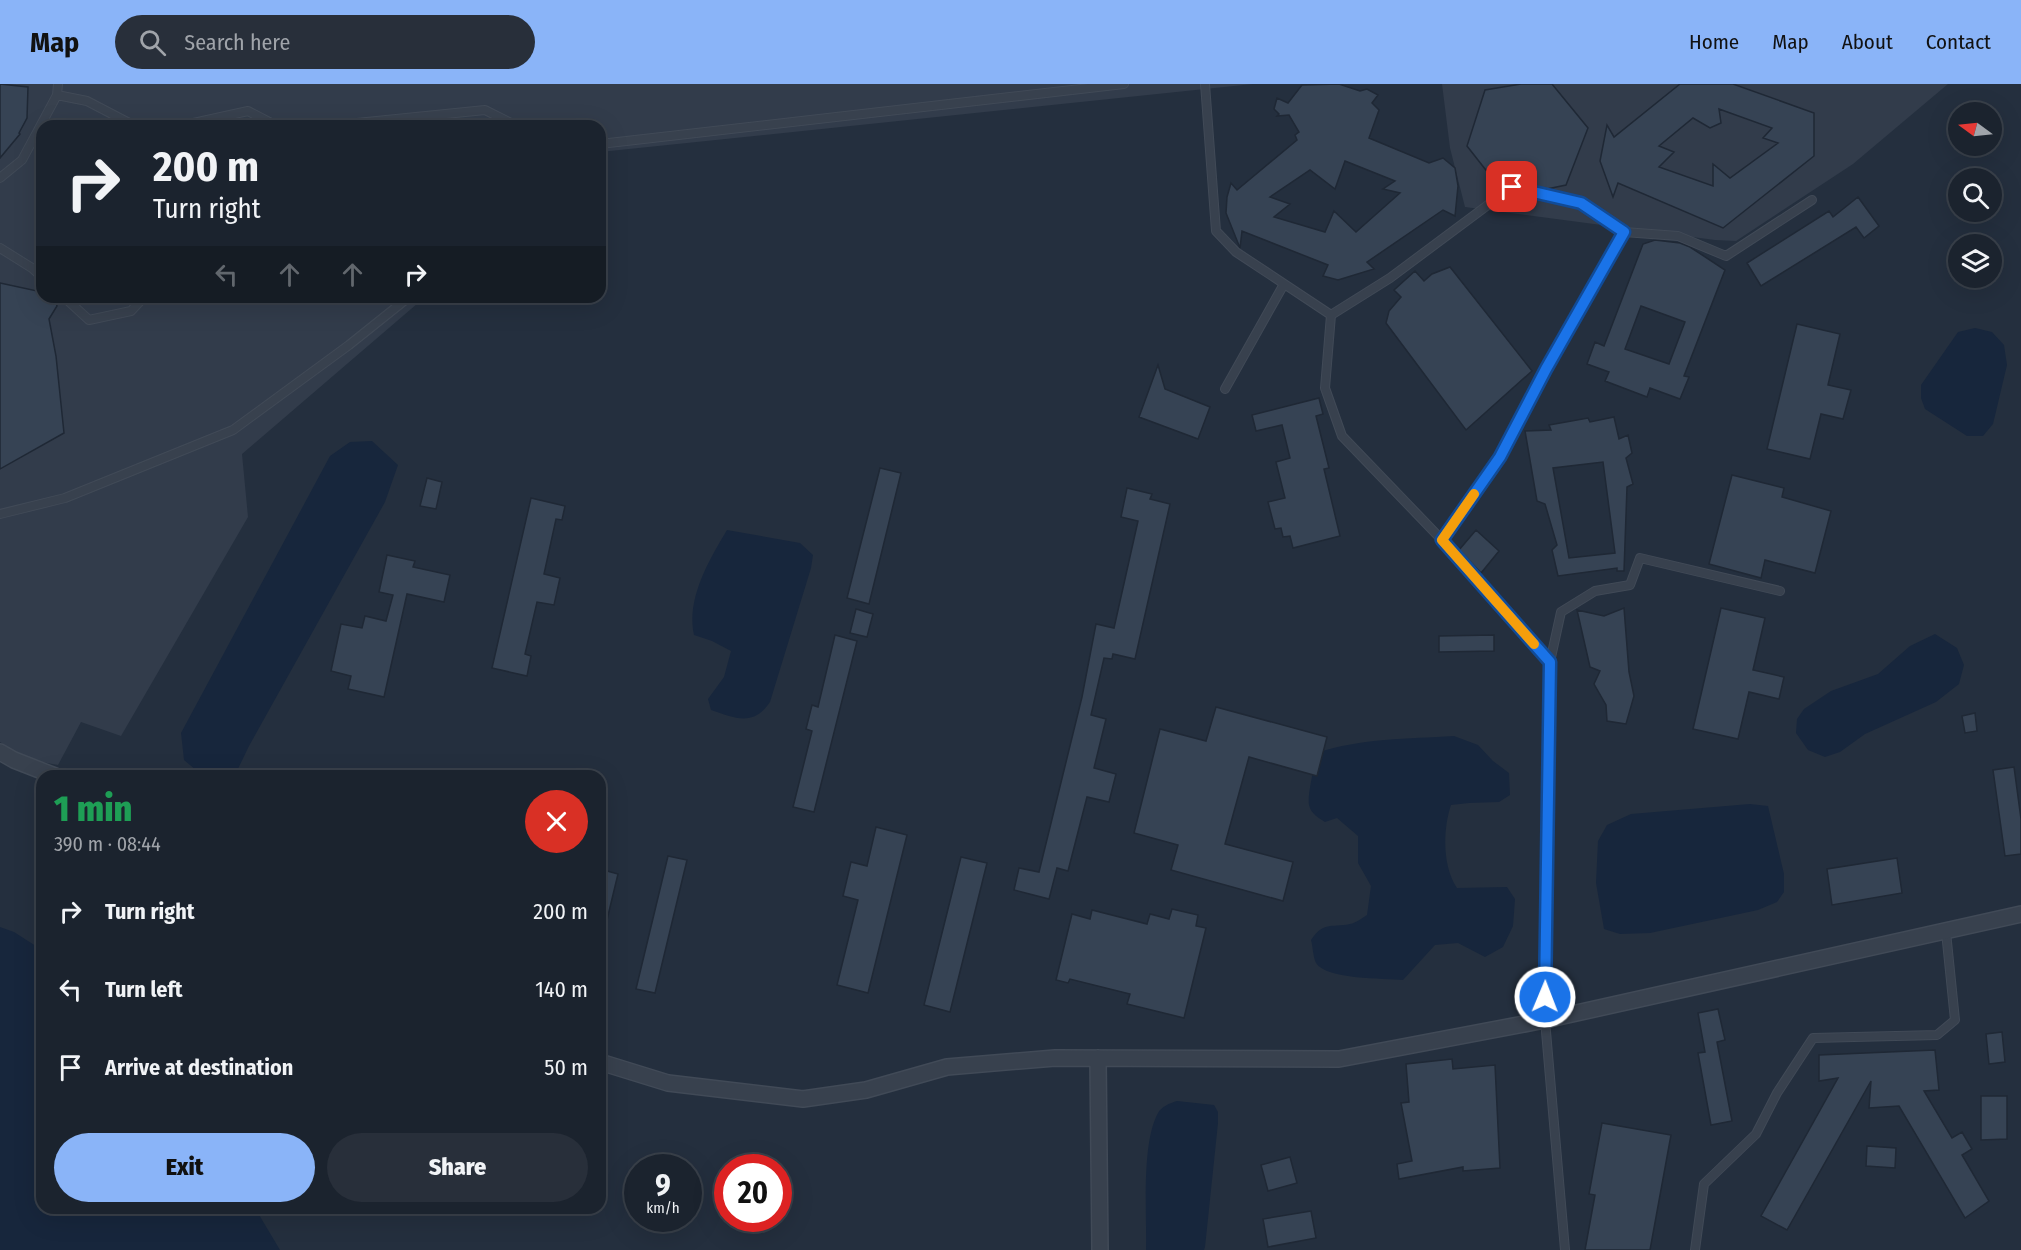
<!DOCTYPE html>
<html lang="en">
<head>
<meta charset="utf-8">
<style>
	body { margin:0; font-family:"Fira Sans Condensed",sans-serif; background:#282f3a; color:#f1f3f6; height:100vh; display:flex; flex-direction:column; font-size:22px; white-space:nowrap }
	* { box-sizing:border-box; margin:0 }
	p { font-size:20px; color:#a0a4aa }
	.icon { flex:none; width:33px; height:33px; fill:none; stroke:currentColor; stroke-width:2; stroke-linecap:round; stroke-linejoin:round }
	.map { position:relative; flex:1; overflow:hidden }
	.details { position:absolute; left:36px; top:686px; width:570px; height:444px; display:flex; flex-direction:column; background:#1b232e; border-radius:18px; box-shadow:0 6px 24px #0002,0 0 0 2px #39404a }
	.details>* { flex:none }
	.hud { position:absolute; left:36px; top:36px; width:570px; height:183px; border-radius:18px; box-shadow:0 6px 24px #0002,0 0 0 2px #39404a; background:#1b232e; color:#f1f3f6; overflow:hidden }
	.needle { width:39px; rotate:285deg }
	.fabs { position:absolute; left:1948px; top:18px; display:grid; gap:12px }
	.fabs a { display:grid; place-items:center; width:54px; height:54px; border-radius:50%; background:#1b232e; box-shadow:0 6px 24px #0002,0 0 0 2px #39404a; font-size:30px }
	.speed { position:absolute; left:624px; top:1070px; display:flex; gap:12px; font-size:30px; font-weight:700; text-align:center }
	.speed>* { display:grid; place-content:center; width:78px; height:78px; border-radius:50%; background:#1b232e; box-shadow:0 6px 24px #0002,0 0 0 2px #39404a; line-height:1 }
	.speed small { font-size:15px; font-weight:400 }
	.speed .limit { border:9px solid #d22; background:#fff; color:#111 }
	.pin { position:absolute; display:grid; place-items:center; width:51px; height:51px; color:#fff; margin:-26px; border-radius:12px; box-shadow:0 3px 9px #0006 }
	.me { position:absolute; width:66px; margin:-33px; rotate:1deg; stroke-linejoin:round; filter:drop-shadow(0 0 4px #0008) }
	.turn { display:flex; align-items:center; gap:21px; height:126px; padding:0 18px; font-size:27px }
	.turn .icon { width:78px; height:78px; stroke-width:2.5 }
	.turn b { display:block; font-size:42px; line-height:51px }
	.lanes { display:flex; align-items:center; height:57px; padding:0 18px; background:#0003; justify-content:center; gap:30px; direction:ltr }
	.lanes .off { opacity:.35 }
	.round { display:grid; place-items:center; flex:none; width:63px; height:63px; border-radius:32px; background:#282f3a }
	.head { display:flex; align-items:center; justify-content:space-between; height:102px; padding:0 18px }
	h1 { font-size:36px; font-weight:800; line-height:45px; color:#1e9e55 }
	.action { display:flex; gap:12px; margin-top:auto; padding:12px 18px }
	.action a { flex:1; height:69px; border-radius:36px; background:#8ab4f8; color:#111; font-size:24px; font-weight:800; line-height:69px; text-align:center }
	.action a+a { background:#282f3a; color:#f1f3f6 }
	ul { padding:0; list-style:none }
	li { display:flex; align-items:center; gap:18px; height:78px; padding:0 18px }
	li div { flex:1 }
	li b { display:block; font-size:22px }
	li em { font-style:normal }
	header { display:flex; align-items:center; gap:36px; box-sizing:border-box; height:84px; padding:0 30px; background:#8ab4f8; color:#111 }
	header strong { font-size:28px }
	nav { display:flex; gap:33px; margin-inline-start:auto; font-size:21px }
	.search { width:420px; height:54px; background:#282f3a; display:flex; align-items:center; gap:15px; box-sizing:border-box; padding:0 21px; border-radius:33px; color:#a0a4aa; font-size:22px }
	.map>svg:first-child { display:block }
</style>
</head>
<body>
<header>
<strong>Map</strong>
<div class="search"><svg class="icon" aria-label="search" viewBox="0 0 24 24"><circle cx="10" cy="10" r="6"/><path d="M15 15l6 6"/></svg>Search here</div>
<nav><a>Home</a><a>Map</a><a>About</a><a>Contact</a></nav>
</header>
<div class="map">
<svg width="2021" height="1166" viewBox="0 0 2021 1166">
	<rect width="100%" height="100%" fill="#242f3e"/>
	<path fill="#323c4b" d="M0,0H1253L600,68V42H42V213H425L242,370L248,433L121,652L81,638L58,681L25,675L0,658Z
		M1442,0H1948L1853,80L1736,157L1715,156L1465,123L1450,64Z"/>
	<path fill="#17263c" d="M1975,244L1992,248L2004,261L2007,281L1993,340L1983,352H1967L1925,325L1921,314V301L1958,248Z
		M372,357L398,381L385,418L249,662L235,691H202L184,676L181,649L330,372L350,358Z
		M727,446L800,459L813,471L811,484L770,618C753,643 735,634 711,626L708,615L724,593L731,567L712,557L694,551C686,515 709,476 727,446Z
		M1935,550L1957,564L1964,581L1959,600L1936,618L1865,650L1840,668L1825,673L1808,666L1796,649L1797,635L1804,625L1831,607L1878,590L1910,562Z
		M1454,652L1478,661L1493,677L1509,689L1510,711L1499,718L1469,719L1451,721C1443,745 1442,782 1457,804L1507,803L1515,815L1513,842L1503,863L1485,873L1458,859L1435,861L1403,896C1383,894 1327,896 1316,879C1313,873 1313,863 1311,856C1324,837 1330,844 1350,840C1356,839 1362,834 1367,831L1371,802L1358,779V752L1337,734L1325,738C1319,734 1311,730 1309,721C1307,711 1315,680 1317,669C1361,654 1408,655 1454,652Z
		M1750,720L1768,722L1784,790V808L1777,818L1758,826L1650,849L1620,850L1604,845L1596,799L1598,757L1607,741L1631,730Z
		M0,843L14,848L42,866V1124H255L280,1166H0Z
		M1177,1017L1214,1021L1218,1028V1039L1205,1163L1204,1166H1146C1147,1130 1141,1060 1158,1029C1161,1023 1170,1019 1177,1017Z"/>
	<path fill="#364354" stroke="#1f2835" stroke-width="1.5" fill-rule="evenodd" d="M0,0L28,3L27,34L19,49L20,50L0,74Z
		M1339,0L1360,7L1367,5L1378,11L1372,19L1379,26L1369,54L1429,79L1443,74L1455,84L1458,102L1455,132L1443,126L1367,178L1374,185L1338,196L1323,192L1328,181L1242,147L1240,164L1226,129L1227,113L1231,99L1237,106L1297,56L1295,51L1299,48L1289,31L1277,32L1279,30L1274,25L1277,14L1288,19L1302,1ZM1345,77L1395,97L1383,105L1400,109L1356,148L1334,127L1325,148L1274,133L1290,120L1270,113L1310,86L1335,105Z
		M1521,0H1552L1588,44L1566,101L1547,105L1511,97L1500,104L1467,62L1485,6Z
		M1680,0H1733L1814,29V72L1723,144L1618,99L1613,113L1600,77L1607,41L1614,53ZM1719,25L1772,44L1763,54L1778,59L1730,94L1713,80V102L1659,83L1674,68L1659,62L1693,34L1710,44L1721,39Z
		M1858,113L1879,142L1864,154L1856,143L1761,202L1747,179L1829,127L1833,133Z
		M1655,156L1680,159L1690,163L1725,186L1684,292L1689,293L1680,315L1650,304L1647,313L1605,297L1609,288L1587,280L1595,258L1604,262L1643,160ZM1641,222L1685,238L1669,280L1625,265Z
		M1450,183L1532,287L1466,346L1386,239L1389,227L1401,213L1394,206L1415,187L1424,197L1432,190Z
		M0,199L42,208V213H54L57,222L49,235L56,272L64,349L0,385Z
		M1797,240L1840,250L1828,301L1851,306L1843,335L1821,330L1810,375L1767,365Z
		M1158,281L1165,305L1210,323L1198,355L1139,333Z
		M1319,314L1323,330L1316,332L1329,384L1324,385L1340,452L1293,464L1290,452L1283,453L1281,444L1275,445L1268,418L1285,414L1276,378L1290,374L1282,341L1256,347L1252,331Z
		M1614,333L1619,355L1628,351L1632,369L1626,374L1633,400L1627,403L1624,487H1617V484L1558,492L1552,466L1557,461L1545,420L1537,417L1525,347L1551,346L1549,341L1588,334L1590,338ZM1603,378L1615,469L1569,474L1553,384Z
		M880,384L901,389L869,520L847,514Z
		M1732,391L1784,404L1782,413L1831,427L1815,489L1765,476L1761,494L1709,480Z
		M427,394L442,398L436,425L420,422Z
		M1127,404L1152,410L1150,415L1170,420L1135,575L1113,570L1112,575L1104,574L1091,631L1106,635L1094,684L1116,690L1109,718L1087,713L1068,787L1057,784L1049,815L1014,806L1019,784L1039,788L1082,613L1096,540L1114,544L1138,437L1121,433Z
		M531,414L565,422L562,436L556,435L544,490L560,494L554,521L537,518L525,570L531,572L527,592L492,584Z
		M1476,446L1499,467L1481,489L1459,466Z
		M387,471L415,477L413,483L450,491L444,518L407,510L384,613L348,605L351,592L331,587L341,540L362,544L365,532L386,537L393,511L379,508Z
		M1624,524L1629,588L1634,612L1626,640L1607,637L1606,621L1594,600L1600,587L1590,583L1577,526L1604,532Z
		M1721,524L1765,534L1753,586L1784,593L1779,615L1749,608L1738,655L1693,645Z
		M856,525L873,530L867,553L850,549Z
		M835,551L857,557L814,728L793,723L812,647L806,645L812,621L818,623Z
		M1494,551V567L1439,568V552Z
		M1216,623L1327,653L1317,692L1249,673L1225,760L1293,778L1283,817L1171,786L1178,761L1134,749L1160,645L1206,657Z
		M1975,629L1977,647L1965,649L1962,632Z
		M2014,683L2021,735V770L2005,772L1993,686Z
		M876,743L907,751L868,909L837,901L858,816L843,812L851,778L867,782Z
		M668,772L687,776L655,909L636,905Z
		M961,773L987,779L950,928L924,921Z
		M1897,774L1902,809L1832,821L1827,785Z
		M600,785L618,790L605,844L600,843Z
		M1172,825L1198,831L1196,842L1206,844L1184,934L1127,920L1130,910L1070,895L1068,899L1056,896L1072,830L1090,835L1092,826L1147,840L1150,830L1169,835Z
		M1718,925L1725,956L1717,958L1732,1037L1711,1041L1698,969L1705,968L1698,929Z
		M2002,948L2005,978L1989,980L1986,950Z
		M1935,966L1939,1006L1924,1007L1952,1054L1962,1048L1972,1065L1962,1071L1989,1117L1965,1134L1899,1022L1869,1024L1871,997L1787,1146L1761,1132L1838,994L1819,997V971Z
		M1452,975L1453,985L1495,981L1500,1084L1463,1087V1083L1399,1095L1397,1080L1412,1077L1401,1019L1409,1018L1406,980Z
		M1981,1012H2007V1055L1981,1056Z
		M1602,1039L1671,1051L1650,1166H1585L1595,1111L1589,1110Z
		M1867,1062L1896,1064L1895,1084L1866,1082Z
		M1290,1073L1297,1099L1268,1107L1261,1081Z
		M1311,1127L1316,1154L1268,1163L1263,1135Z"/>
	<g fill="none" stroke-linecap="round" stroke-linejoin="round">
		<g stroke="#414a57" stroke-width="10">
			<path id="lane" d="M1205,0L1216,147L1236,168L1331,231L1325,304L1342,352L1442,456L1550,578L1545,936L1565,1166
				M57,11L87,17L135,42
				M187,42L189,40L248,27L277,42
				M327,42L485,26L517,42
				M600,60L1124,0
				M0,94L22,76L57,11L58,0
				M0,164L32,184L42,193
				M64,213L89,236L131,227L144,213
				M1331,231L1390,194L1512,103L1581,119L1624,148
				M1225,305L1284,200
				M0,430L65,414L233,346L349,261L409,213
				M1442,456L1500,373L1546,285L1624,148L1678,152L1726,172L1812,116
				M1550,578L1561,528L1595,507L1630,501L1640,474L1780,507
				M1695,1166L1704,1100L1756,1050L1777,1009L1813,954L1937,951L1955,936L1946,848"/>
		</g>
		<g stroke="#414a57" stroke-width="18">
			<path id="street" d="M0,668L14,676L55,692
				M1098,974L1100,1166
				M600,978L668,999L803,1015L866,1006L947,983L1055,974L1339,975L1545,936L2021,830"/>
		</g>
		<use href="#lane" stroke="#38414e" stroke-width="8"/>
		<use href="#street" stroke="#38414e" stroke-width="15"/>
	</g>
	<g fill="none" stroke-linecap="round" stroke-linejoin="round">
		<g stroke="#114b97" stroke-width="15">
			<path id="route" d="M1512,103L1581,119L1624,148L1546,285L1500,373L1442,456L1550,578L1545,913"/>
		</g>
		<use href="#route" stroke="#1a73e8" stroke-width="10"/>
		<path stroke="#f59e0b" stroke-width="10" d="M1474,410L1442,456L1534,560"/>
	</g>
</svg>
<div class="fabs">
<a><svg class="needle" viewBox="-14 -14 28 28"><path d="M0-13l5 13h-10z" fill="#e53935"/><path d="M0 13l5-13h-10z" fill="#a0a4aa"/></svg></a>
<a><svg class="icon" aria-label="search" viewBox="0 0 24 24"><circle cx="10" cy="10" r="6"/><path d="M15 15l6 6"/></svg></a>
<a><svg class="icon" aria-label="layers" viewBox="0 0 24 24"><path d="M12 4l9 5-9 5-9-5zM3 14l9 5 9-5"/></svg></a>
</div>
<div class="speed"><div>9<small>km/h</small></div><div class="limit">20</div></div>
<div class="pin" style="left:1512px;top:103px;background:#d93025"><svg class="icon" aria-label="arrive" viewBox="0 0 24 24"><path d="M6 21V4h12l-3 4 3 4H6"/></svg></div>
<svg class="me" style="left:1545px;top:913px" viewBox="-20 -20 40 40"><circle r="17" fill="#1a73e8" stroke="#fff" stroke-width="3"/><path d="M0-11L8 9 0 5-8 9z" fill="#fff"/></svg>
<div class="hud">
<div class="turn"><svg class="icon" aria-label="right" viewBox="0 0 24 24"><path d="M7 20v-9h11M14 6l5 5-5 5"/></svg><div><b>200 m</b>Turn right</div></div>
<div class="lanes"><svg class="icon off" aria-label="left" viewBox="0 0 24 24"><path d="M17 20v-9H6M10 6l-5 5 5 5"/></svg><svg class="icon off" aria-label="ahead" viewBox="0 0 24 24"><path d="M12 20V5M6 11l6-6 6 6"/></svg><svg class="icon off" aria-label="ahead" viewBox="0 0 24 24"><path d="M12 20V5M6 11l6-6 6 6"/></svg><svg class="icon" aria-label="right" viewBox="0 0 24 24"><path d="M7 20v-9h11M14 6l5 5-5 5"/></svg></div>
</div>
<section class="details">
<div class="head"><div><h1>1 min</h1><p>390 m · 08:44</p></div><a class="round" style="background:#d93025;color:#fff"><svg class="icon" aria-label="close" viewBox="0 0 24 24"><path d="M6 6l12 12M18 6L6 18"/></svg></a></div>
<ul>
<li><svg class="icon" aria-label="right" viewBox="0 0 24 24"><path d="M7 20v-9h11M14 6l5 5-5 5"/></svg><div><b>Turn right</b></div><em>200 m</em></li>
<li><svg class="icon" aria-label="left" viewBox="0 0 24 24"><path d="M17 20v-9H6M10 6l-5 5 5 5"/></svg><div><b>Turn left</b></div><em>140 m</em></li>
<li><svg class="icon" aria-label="arrive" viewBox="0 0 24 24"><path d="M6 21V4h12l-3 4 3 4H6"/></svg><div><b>Arrive at destination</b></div><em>50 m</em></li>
</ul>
<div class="action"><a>Exit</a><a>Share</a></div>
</section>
</div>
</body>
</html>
